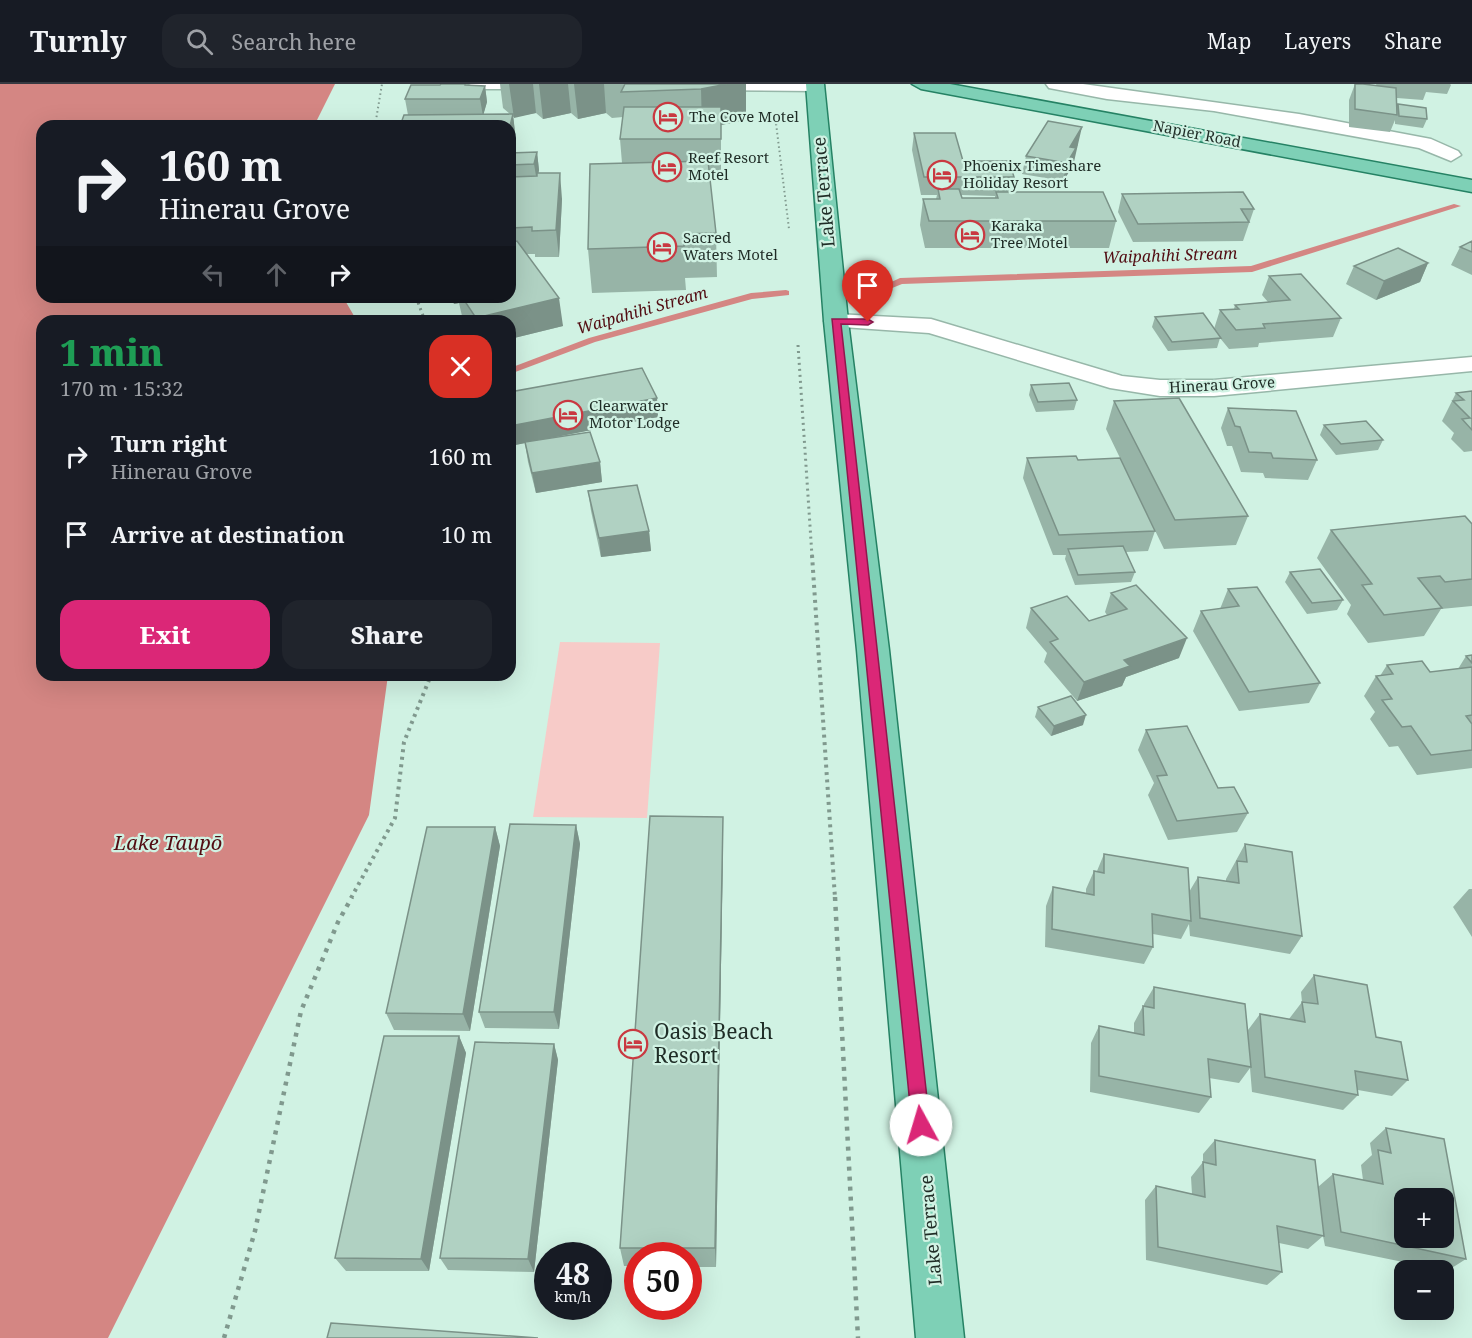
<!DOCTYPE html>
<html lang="en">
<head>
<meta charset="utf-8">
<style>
	body { margin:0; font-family:"Noto Serif",serif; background:#20242c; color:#f1f3f6; height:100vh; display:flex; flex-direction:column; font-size:22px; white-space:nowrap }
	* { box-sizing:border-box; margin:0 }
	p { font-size:20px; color:#9ea1a6 }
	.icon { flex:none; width:33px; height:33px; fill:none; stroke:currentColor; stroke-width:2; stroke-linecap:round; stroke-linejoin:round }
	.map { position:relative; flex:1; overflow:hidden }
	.sheet { position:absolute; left:36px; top:231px; width:480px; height:366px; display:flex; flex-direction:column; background:#171b24; border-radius:18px; box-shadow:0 6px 24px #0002 }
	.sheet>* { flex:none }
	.guide { position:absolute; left:36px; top:36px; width:480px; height:183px; border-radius:18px; box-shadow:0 6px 24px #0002; background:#171b24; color:#f1f3f6; overflow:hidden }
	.fabs { position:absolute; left:1394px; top:1104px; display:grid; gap:12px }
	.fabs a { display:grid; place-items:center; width:60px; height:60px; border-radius:12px; background:#171b24; box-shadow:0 6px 24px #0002; font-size:30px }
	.speed { position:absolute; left:534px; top:1158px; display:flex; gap:12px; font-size:30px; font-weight:700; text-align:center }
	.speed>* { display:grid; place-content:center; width:78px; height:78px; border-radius:50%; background:#171b24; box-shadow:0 6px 24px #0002; line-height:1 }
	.speed small { font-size:15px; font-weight:400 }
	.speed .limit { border:9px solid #d22; background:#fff; color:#111 }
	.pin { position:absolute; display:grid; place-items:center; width:51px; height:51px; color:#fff; margin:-62px -26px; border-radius:50% 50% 50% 0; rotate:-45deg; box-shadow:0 0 6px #0007 }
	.pin .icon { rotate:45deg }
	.me { position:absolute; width:66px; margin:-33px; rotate:354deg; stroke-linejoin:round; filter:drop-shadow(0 0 4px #0008) }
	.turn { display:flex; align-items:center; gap:21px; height:126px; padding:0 24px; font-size:27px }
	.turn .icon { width:78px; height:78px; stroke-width:2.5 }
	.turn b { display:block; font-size:42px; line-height:51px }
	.lanes { display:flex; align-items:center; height:57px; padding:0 24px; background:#0003; justify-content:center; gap:30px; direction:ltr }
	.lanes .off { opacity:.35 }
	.round { display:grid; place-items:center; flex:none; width:63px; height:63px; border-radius:18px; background:#20242c }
	.head { display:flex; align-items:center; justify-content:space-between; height:102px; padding:0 24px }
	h1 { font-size:36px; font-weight:800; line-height:45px; color:#1e9e55 }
	.action { display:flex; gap:12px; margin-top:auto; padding:12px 24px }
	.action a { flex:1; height:69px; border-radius:18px; background:#db2777; color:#fff; font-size:24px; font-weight:800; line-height:69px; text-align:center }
	.action a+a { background:#20242c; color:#f1f3f6 }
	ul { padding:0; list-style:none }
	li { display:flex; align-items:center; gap:18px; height:78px; padding:0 24px }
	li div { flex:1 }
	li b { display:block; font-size:22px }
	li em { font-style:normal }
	header { display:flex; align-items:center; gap:36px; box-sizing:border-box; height:84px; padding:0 30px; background:#171b24; border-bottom:2px solid #363941 }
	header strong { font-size:28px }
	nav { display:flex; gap:33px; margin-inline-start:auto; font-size:21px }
	.search { width:420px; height:54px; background:#20242c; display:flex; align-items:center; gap:15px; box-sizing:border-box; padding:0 21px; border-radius:18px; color:#9ea1a6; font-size:22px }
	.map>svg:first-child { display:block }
</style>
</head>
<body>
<header>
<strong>Turnly</strong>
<div class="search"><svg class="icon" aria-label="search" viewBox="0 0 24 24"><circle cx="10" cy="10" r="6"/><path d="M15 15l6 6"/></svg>Search here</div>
<nav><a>Map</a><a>Layers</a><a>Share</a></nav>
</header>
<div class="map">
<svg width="1472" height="1254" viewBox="0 0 1472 1254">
	<rect width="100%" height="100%" fill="#d0f2e3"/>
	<path fill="#f7cbc8" d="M560,558L660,559L647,734L533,733Z"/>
	<path fill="#d48683" d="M0,0H335L314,42H42V213H343L357,237H42V591H388L369,731L108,1254H0Z"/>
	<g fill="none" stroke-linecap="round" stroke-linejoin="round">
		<path fill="#d48683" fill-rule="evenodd" d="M1454,120L1461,122L1252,188L902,200L880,209L872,207L900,194L1251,182Z
			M786,206L789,207V211L752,215L595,258L510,290V284L589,254L751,209Z"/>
		<g stroke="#97b7a9" stroke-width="3">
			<path id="minor" d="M469,0H554L545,5H478Z
				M694,0H822L824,2L815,7L702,6L696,5Z
				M1046,0H1083L1299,30L1431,55L1458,67L1461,71L1451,77L1419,64L1214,27L1107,15L1049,4Z
				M836,230L931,235L1122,292L1160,296H1214L1472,273V287L1214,312H1160L1110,304L929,249L828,242L824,237L828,232Z"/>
		</g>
		<g stroke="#258264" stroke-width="3">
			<path id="major" d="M806,0H824L848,237L889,566L964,1254H916L857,566L824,237Z
				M912,0H950L1472,96V108L921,5Z"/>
		</g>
		<path stroke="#80998e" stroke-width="2" stroke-dasharray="1.5 3" stroke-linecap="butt" d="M775,31L789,145
			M375,42L382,0"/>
		<path stroke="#80998e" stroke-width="3" stroke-dasharray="2 4" stroke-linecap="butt" d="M416,213L425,237
			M798,261L812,472"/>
		<path stroke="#80998e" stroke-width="4" stroke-dasharray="3 4.5" stroke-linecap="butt" d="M812,471L835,814
			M351,814L395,734L404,658L431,591"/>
		<path stroke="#80998e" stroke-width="4.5" stroke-dasharray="4 6" stroke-linecap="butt" d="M835,813L858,1254
			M224,1254L255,1147L301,927L338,838L352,813"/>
		<use href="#minor" fill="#fff" fill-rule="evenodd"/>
		<use href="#major" fill="#7ed0b6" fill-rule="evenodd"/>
	</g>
	<path fill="#97b4a7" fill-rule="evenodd" d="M441,0H469V1L485,2L487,18L483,31L510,30L503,24L500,0H746V36L721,41V96H710L716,149L717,193L685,194L686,206L592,209L588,165L622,79L620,55L623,33L612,34L606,29L578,35L571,29L543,35L536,29L513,33L515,48L511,64H510V42L408,31L405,15L440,1Z
		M1355,0L1377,2L1376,0H1450L1451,1L1447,10L1426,8L1423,16L1397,14V24L1398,20L1427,35L1423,44L1395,40V36L1390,48L1349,43V16Z
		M914,49L963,77L1014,93L1011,108L1116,137L1109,164H925L920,141L923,115H936L937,111H921L912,66ZM961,111L995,112V114H962Z
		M1078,61L1076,64L1073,82L1063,97L1022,90L1026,72Z
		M537,68L539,86L538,89L562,115L559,173H535V170H526L563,242L510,255V237H465L462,232L459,219L454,220L450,213H510V69Z
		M1122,110L1254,125L1243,157L1133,158L1118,128Z
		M1472,157V191L1451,181L1460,163Z
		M1428,179L1420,198L1376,216L1346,200L1354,182Z
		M1269,192L1341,234L1333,253L1259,259L1258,263L1229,265L1220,254L1217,264L1168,267L1152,243L1155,233L1214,245L1220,226L1234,225L1235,221L1268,218L1262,211Z
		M642,284L657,314L658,333L555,353L590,348L600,378L602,398L536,409L528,378L525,359L510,362V308Z
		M1031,301L1077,316L1074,326L1036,328L1029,311Z
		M1472,307V367L1464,368L1451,355L1454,349L1442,337L1456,309Z
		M1114,317L1248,432L1236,461L1164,465L1106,345Z
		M1228,324L1317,376L1308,396L1265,394L1263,389L1241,388L1232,362H1227L1221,344Z
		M1324,341L1383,356L1378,366L1336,371L1320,351Z
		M1027,374L1078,376L1155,447L1148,467L1126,468L1135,488L1131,498L1075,501L1065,475L1066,471H1053L1023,394Z
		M588,407L649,447L651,467L601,473L591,427Z
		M1472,440V522L1441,525L1424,552L1368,559L1347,530L1351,521L1317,474L1331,446Z
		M1290,488L1343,516L1337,526L1307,530L1285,498Z
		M1228,505L1320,599L1309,619L1239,627L1193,547L1201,527L1220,525Z
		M1111,509L1179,574L1126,593L1122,602L1077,617L1044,578L1047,569L1026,544L1031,524L1089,537L1107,531L1105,528Z
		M1472,571V684L1417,691L1398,662L1389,663L1370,635L1375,628L1364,612L1376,592H1380L1387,581L1430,588L1458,585L1466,572Z
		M1038,623L1083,641L1051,652L1035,633Z
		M1146,646L1248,729L1237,748L1168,756L1148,711L1154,699L1138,666Z
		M723,733V760L716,1183H688V1172H638V1182H624L620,1164Z
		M576,741L580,760L559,945L485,944L479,928Z
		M495,743L500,762L470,947L394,946L386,929Z
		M1245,760L1302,852L1290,870L1190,852L1189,840L1181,855L1153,850V863L1144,880L1045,863L1046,822L1053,803L1086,809V805L1094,787H1097L1104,770L1189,808L1198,793L1226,798V795Z
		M1469,805H1472V853L1453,823Z
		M1314,891L1376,953L1408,996L1392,1012L1358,1006V1011L1343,1026L1252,1008L1250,984L1239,999L1209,994L1211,1013L1199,1029L1090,1008L1091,959L1099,942L1134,949V939L1143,922L1144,923V920L1154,903L1248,946L1260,930L1289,935L1302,918L1301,908Z
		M459,952L466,969L429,1187H346L335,1174Z
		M554,960L558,976L534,1188L448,1186L440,1174Z
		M1386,1044L1466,1175L1447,1187L1325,1162L1323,1152L1308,1165L1279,1159L1282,1188L1267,1201L1146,1176L1145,1116L1156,1102L1192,1110L1191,1093L1203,1078V1070L1215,1056L1318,1103L1333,1090L1363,1096L1361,1081L1372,1071L1370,1059Z"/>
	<path fill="#7b9288" d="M509,0H533L536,29L514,34Z
		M539,0H568L571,29L543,35Z
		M574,0H604L606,29L578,35Z
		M727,0H746V36L721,41V96V41L702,45L701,5Z
		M485,2L487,18L483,32L480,15Z
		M513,30L515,48L511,64L510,42Z
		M1082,43L1073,82L1063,97L1070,63Z
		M537,68L539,86L537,98L534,80Z
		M560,89L562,115L559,173L556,146Z
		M1428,179L1420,198L1376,216L1384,197Z
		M453,213H458L459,219L454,220Z
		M559,214L563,242L510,255V237H477L476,234Z
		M657,314L658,333L510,362V342Z
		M600,378L602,398L536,409L532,389Z
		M649,447L651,467L601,473L599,454Z
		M1187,554L1179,574L1126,593L1122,602L1077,617L1084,598L1124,576Z
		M1086,631L1083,641L1051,652L1054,642Z
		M723,733V760L716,1183L715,1164Z
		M576,741L580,760L559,945L554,928Z
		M495,743L500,762L470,947L463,930Z
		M459,952L466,969L429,1187L421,1175Z
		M554,960L558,976L534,1188L528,1175Z"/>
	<path fill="#b0d1c2" stroke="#7b9288" stroke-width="1.5" fill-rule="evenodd" d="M441,0H465V1L485,2L480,15H405L411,1H440Z
		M625,0H727L701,5L621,8Z
		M1355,0H1363L1396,4L1397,31L1355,25Z
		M1398,20L1426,24L1427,35L1399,32Z
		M624,23H721V55H620Z
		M513,30L510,42H400L404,31Z
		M1048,37L1082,43L1070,63L1076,64L1067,79L1026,72Z
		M914,49H955L963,77H1009L1014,93H924Z
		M537,68L534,80L510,81V69Z
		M708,77L716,149L683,150L684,162L588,165L590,80Z
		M537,89H560L556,146L532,147V143L510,144V93L537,92Z
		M938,105H959L962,114H998L996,108H1103L1116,137H929L923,115H940Z
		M1243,108L1254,125H1241L1249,138L1138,140L1122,110Z
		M517,157L559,214L476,234L462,213H510V159Z
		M1472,157V168L1460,163Z
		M1398,164L1428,179L1384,197L1354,182Z
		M1301,190L1341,234L1263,240L1265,244L1236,246L1220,226L1239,225L1235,221L1290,216L1269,192Z
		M1203,229L1221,254L1172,258L1155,233Z
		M642,284L657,314L510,342V308Z
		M1069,299L1077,316L1038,318L1031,301Z
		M1472,307V346L1462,335L1470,334L1453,317L1464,316L1456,309Z
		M1179,314L1248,432L1175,436L1114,317Z
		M1228,324L1296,327L1317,376L1273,374L1271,369L1249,368L1240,343L1235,342Z
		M1366,337L1383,356L1341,360L1324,341Z
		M590,348L600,378L532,389L525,358Z
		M1076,372L1078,376L1120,374L1155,447L1059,451L1027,374Z
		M637,401L649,447L599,454L588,407Z
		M1465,432L1472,440V495L1445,498L1440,492L1418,494L1442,524L1384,531L1362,501L1372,500L1331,446Z
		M1123,462L1135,488L1078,491L1068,465Z
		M1320,485L1343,516L1312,519L1290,488Z
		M1136,501L1187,554L1124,576L1130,582L1084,598L1050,558L1058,555L1031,524L1067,512L1089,537L1127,525L1111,509Z
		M1257,503L1320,599L1249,608L1201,527L1239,522L1228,505Z
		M1472,571V579L1466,572Z
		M1422,577L1430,588L1472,583V631L1466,632L1472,640V666L1431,671L1411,642L1402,643L1382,616L1392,615L1376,592L1393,590L1387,581Z
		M1071,612L1086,631L1054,642L1038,623Z
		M1187,642L1218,704L1234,703L1248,729L1177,737L1157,692L1167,691L1146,646Z
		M650,732L723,733L715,1164H620Z
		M510,740L576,741L554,928H479Z
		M427,743H495L463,930L386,929Z
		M1245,760L1292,768L1302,852L1200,834L1198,793L1239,799L1237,777L1247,778Z
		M1104,770L1188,784L1191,837L1152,830L1153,863L1052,845L1053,803L1094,811V787L1104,789Z
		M1314,891L1367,901L1376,953L1401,958L1408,996L1355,987L1358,1011L1265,993L1260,930L1305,938L1302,918L1318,920Z
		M1154,903L1245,920L1251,983L1208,975L1211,1013L1099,992V942L1144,951L1143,922L1154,924Z
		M384,952H459L421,1175L335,1174Z
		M475,958L554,960L528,1175L440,1174Z
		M1386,1044L1444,1055L1466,1175L1341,1148L1333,1090L1383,1100L1378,1066L1391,1069ZM1404,1114H1443V1154H1404Z
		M1215,1056L1315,1076L1324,1152L1277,1142L1282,1188L1158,1163L1156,1102L1205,1113L1203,1078L1216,1081Z
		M331,1239L538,1254H327Z"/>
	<path fill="#db2777" stroke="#8e194d" stroke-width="1.5" d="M832,235H868L873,238L868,241L841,240L930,1041L927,1047L921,1050L915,1047L912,1041Z"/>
	<defs>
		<g id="hotel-ring" transform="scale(1.5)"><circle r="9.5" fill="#d0f2e3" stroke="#c93941" stroke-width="1.5"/><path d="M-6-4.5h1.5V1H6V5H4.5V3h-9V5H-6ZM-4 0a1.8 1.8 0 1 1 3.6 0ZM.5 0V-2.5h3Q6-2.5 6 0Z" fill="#c93941"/></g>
	</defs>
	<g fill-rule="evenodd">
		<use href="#hotel-ring" x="668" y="33"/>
		<use href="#hotel-ring" x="667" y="83"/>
		<use href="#hotel-ring" x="942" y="91"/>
		<use href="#hotel-ring" x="970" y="151"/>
		<use href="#hotel-ring" x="662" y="163"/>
		<use href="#hotel-ring" x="568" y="331"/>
		<use href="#hotel-ring" x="633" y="960"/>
	</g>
	<g text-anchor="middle" stroke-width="4.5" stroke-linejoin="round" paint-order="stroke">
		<g font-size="15" fill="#1f2c26" stroke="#d0f2e3" text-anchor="start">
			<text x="689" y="38">The Cove Motel</text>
			<text x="688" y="79">Reef Resort<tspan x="688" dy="17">Motel</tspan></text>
			<text x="963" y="87">Phoenix Timeshare<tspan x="963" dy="17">Holiday Resort</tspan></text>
			<text x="991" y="147">Karaka<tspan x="991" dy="17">Tree Motel</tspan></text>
			<text x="683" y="159">Sacred<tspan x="683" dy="17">Waters Motel</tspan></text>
			<text x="589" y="327">Clearwater<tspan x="589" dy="17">Motor Lodge</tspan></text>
		</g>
		<g font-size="15" fill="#1f2c26" stroke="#d0f2e3">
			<text transform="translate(1197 50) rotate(11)" y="5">Napier Road</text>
			<text transform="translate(1222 301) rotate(-3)" y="5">Hinerau Grove</text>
		</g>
		<g font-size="16" font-style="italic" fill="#520c12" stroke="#d0f2e3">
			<text transform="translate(1170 171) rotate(-2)" y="6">Waipahihi Stream</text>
			<text transform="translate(642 226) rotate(-16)" y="6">Waipahihi Stream</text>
		</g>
		<g font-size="18" fill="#1f2c26" stroke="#d0f2e3">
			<text transform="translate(824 108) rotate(-95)" y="6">Lake Terrace</text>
			<text transform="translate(931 1146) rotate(-95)" y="6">Lake Terrace</text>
		</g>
		<g font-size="20" font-style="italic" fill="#520c12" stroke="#d0f2e3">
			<text x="168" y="766">Lake Taupō</text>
		</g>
		<g font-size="21" fill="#1f2c26" stroke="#d0f2e3" text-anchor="start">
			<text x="654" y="955">Oasis Beach<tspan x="654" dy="24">Resort</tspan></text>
		</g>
	</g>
</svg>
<div class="fabs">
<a>+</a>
<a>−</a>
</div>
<div class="speed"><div>48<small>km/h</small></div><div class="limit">50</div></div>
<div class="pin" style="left:868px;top:238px;background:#d93025"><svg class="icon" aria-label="arrive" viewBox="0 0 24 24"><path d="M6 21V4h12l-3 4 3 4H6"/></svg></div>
<svg class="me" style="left:921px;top:1041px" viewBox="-20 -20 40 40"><circle r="19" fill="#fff"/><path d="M0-13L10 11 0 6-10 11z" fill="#db2777"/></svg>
<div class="guide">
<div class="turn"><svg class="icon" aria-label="right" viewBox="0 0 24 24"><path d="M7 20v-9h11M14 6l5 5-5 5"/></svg><div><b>160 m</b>Hinerau Grove</div></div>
<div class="lanes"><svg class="icon off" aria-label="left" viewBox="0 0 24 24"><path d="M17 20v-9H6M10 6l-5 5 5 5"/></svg><svg class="icon off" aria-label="ahead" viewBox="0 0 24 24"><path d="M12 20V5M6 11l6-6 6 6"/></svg><svg class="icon" aria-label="right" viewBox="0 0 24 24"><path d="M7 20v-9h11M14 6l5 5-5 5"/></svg></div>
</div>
<section class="sheet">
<div class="head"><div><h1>1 min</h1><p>170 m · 15:32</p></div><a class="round" style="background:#d93025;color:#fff"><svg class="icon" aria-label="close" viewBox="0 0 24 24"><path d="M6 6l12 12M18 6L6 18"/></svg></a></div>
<ul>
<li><svg class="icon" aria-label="right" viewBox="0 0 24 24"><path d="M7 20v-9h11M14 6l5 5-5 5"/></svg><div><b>Turn right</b><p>Hinerau Grove</p></div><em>160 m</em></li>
<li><svg class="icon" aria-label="arrive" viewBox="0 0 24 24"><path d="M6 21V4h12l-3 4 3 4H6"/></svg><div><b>Arrive at destination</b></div><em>10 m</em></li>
</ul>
<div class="action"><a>Exit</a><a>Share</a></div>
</section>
</div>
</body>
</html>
